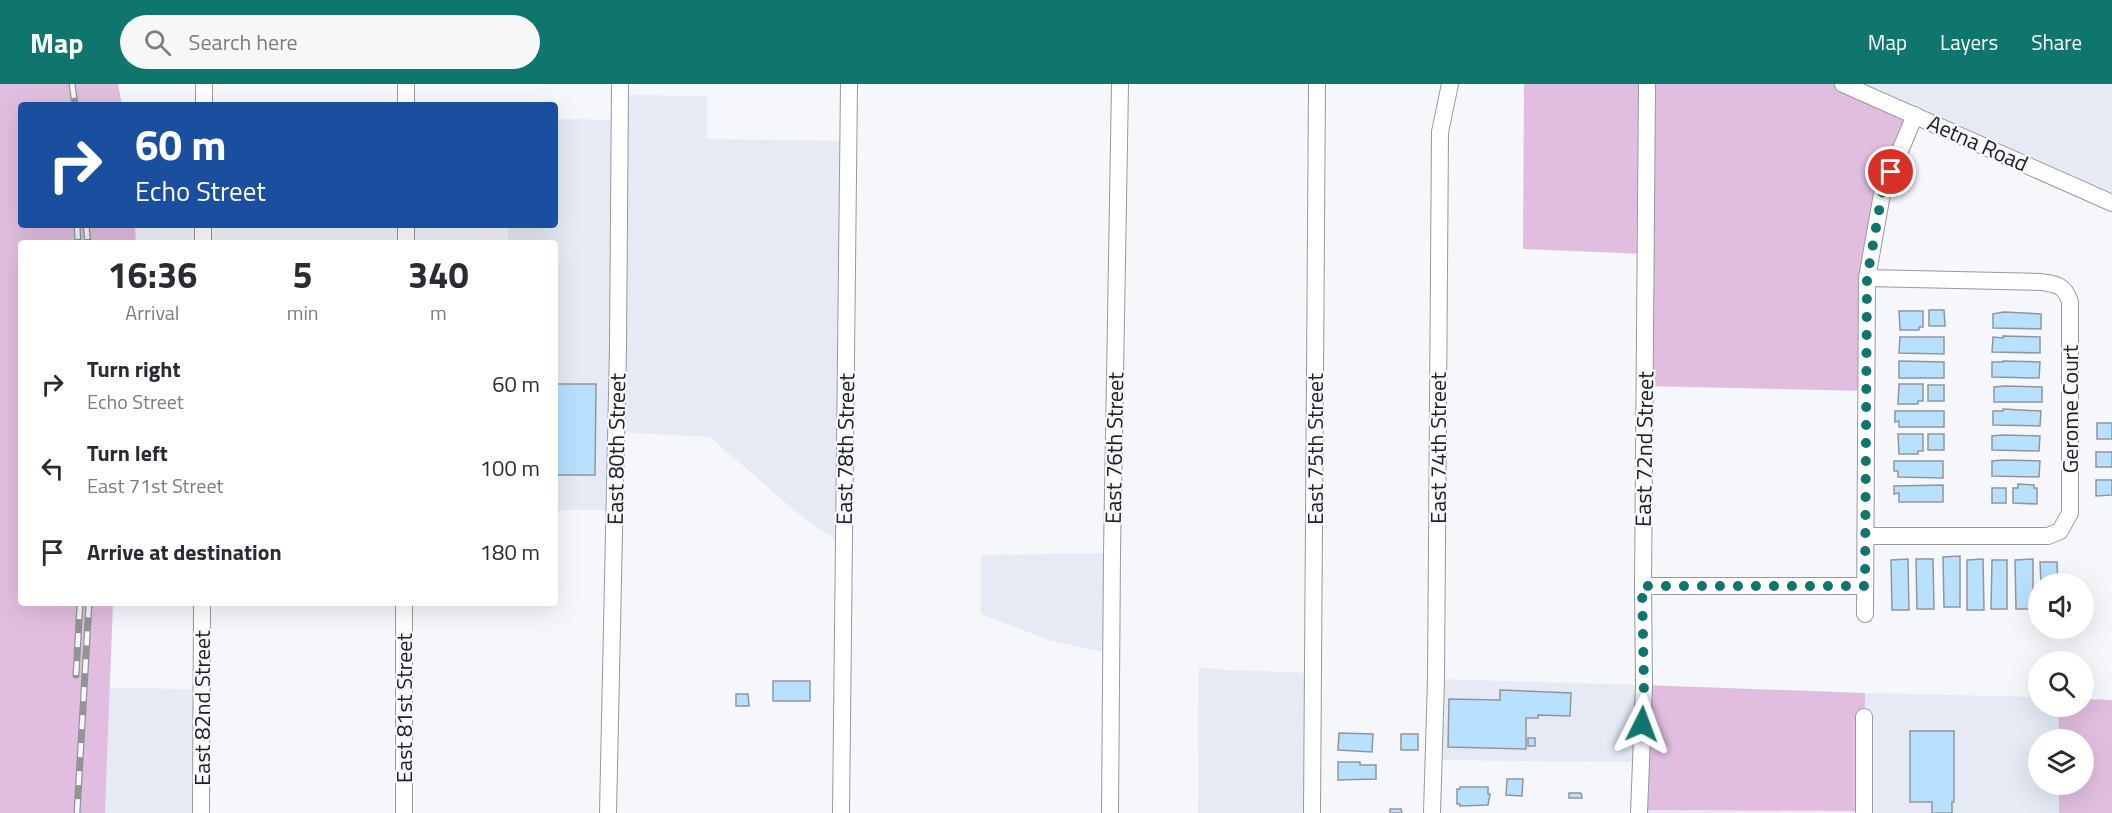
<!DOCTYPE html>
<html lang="en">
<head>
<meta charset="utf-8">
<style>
	body { margin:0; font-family:"Titillium Web",sans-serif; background:#f7f7f7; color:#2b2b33; height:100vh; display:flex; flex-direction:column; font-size:22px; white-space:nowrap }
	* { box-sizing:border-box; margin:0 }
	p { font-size:20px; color:#7c7c81 }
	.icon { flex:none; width:33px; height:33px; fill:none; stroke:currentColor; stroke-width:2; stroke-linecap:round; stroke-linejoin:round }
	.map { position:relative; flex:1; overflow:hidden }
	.sheet { position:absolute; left:18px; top:156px; width:540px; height:366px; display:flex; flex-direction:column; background:#fff; border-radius:6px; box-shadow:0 6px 24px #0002 }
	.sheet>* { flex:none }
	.guide { position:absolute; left:18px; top:18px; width:540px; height:126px; border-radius:6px; box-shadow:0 6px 24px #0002; background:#1a4fa0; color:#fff; overflow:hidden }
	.buttons { position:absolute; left:2028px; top:489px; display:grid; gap:12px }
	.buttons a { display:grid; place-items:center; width:66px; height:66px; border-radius:50%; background:#fff; box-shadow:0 6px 24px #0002; font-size:30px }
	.pin { position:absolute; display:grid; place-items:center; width:51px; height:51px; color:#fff; margin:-26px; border:3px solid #fff; border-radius:50%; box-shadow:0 2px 6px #0007 }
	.me { position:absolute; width:66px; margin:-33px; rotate:3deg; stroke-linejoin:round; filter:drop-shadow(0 0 4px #0008) }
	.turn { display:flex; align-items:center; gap:21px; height:126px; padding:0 18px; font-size:27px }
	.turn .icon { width:78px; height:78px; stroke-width:2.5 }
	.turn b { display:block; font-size:42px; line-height:51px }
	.eta { display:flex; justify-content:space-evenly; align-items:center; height:102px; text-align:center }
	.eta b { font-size:36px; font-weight:700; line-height:42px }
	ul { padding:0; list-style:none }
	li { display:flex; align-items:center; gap:18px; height:84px; padding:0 18px }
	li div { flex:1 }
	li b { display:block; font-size:22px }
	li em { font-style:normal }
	header { display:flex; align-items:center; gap:36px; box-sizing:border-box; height:84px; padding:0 30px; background:#0f766e; color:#fff }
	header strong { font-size:28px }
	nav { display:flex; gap:33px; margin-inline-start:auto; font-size:21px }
	.search { width:420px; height:54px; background:#f7f7f7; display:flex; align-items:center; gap:15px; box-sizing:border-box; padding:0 21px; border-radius:33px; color:#7c7c81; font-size:22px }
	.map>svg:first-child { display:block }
</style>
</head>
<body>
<header>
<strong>Map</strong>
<div class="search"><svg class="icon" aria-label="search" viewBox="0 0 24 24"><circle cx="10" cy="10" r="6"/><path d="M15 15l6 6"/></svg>Search here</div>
<nav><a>Map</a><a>Layers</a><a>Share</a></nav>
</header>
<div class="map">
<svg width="2112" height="729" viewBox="0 0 2112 729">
	<rect width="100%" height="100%" fill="#f5f7fa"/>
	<path fill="#e5eaf4" d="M1843,0H2112V119Z
		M620,11L707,12V55L848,57L844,462L796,428L710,353L617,348L615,426H555V159H508V141H555V35L620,36Z
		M1112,469V570L1049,556L981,530V471Z
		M1199,583L1224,586L1314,589L1312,729H1198Z
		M1436,595L1644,601L1640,678L1433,676Z
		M110,604L202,605L201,729H105Z
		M1865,609L2038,613V622L2058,623L2059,655L2038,656V700L2059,701V729H1639V726L1864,727Z"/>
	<path fill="#e1bedf" d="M0,0H118L122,21H21V141H135L136,159H21V519H113L105,729H0Z
		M1524,0H1843L1915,31L1882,110L1867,307L1644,302L1646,170L1523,165Z
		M1644,601L1865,609L1864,727L1639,726Z
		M2084,615L2112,616V729H2059V701L2084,700V656L2059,655L2058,623L2084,622Z"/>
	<path fill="#b8e1ff" stroke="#939699" stroke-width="1.5" d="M1929,226H1944L1945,242H1929Z
		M1899,227H1923V243H1919V246H1900Z
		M2004,228L2041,230V245L1993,244V230Z
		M2003,252L2040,253V269L1992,268L1993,253L2003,254Z
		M1900,253H1944V270L1899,269Z
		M1899,277L1944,278V294H1899Z
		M2003,277L2040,278L2039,294L1992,293V278H2003Z
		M555,300H596L595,391H555Z
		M1899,300H1923V317H1918V320H1898Z
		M1928,301H1944V317H1928Z
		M2005,302L2042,303V318H1994V303Z
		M2003,325L2041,327L2040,342L1993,341V327H2003Z
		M1895,327H1944V343H1899V337L1895,338Z
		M2097,339H2112V355H2097Z
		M1898,350H1923V367H1918V370H1899Z
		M1928,350H1944V366H1928Z
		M2002,351L2040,352L2039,367L1992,366V352Z
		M2096,368H2112V383H2096Z
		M2003,376L2040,377L2039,393L1992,392V377Z
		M1894,377H1943V394L1898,393V387H1894Z
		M2096,396H2112V411L2096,412Z
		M2018,400L2034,401V404H2037V420L2013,419V404H2018Z
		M1943,401V418H1899V409L1894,410V402Z
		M1992,404H2006V419H1992Z
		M1960,472V523H1944L1943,473Z
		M1908,475L1909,526H1892L1891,476Z
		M1916,475H1933L1934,525H1917Z
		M1983,475L1984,526H1967V476Z
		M2033,475V525H2016L2015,476Z
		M1992,476H2007V525H1991Z
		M2040,478H2057L2058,500H2041Z
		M773,597H810V617H773Z
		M1500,606L1571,609L1570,632L1538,631V634H1526V665L1448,663L1449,615L1500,616Z
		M736,610H748L749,622H736Z
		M1910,647H1954V718H1952V729H1932V718H1910Z
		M1339,649L1373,650L1372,668L1338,666Z
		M1401,650H1418V666H1401Z
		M1528,654H1535V662H1528Z
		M1338,678H1360V681H1376V695L1338,696Z
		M1507,695H1523L1522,712L1506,711Z
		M1460,703H1488V710H1490L1488,721L1460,722V720H1457V705H1460Z
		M1569,709H1581L1582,714H1569Z
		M1390,725H1401L1402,729H1390Z"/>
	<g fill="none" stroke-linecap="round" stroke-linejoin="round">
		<g stroke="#98999d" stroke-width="18">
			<path id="minor" d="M1843,0L2112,119
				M204,21V0
				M406,21V0
				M203,159V141
				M406,159V141
				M1865,452H2048L2060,447L2070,429V218C2065,201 2056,200 2041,198L1867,194
				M1643,502H1865
				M1865,530L1867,194L1882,110L1915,31
				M201,729L202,519
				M404,729V519
				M608,729L618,263L620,0
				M841,729L849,0
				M1110,729L1112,469L1120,0
				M1312,729L1317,0
				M1432,729L1436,595L1440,48L1450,0
				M1639,729L1644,601L1643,502L1647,0
				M1864,729V633"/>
		</g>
		<use href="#minor" stroke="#fff" stroke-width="16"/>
		<g stroke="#929395" stroke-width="7">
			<path id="rail" d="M72,0L75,21
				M77,141L78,159
				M86,141L88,159
				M76,591L80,519
				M77,729L89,519"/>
		</g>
		<use href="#rail" stroke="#f5f7fa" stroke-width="4.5" stroke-dasharray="14" stroke-linecap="butt"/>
	</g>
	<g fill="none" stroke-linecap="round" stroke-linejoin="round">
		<path stroke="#0f766e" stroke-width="10" stroke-dasharray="0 18" d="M1642,640L1644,601L1642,502H1865L1867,194L1882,110L1891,88"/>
	</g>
	<g text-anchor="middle" stroke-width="4.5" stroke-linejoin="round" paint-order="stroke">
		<g font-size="22" fill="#202122" stroke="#f5f7fa">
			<text transform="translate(1978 59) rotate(24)" y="8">Aetna Road</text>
			<text transform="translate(2070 325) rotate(-90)" y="8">Gerome Court</text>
			<text transform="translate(1114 364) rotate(-89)" y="8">East 76th Street</text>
			<text transform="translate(1438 364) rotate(-90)" y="8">East 74th Street</text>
			<text transform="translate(616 365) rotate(-89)" y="8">East 80th Street</text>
			<text transform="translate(845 365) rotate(-89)" y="8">East 78th Street</text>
			<text transform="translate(1315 365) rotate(-90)" y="8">East 75th Street</text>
			<text transform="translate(1644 365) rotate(-89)" y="8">East 72nd Street</text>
			<text transform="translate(202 624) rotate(-90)" y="8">East 82nd Street</text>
			<text transform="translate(404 624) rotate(-90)" y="8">East 81st Street</text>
		</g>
	</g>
</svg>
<div class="buttons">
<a><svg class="icon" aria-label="sound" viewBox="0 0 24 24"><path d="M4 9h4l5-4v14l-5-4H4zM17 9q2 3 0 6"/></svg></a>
<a><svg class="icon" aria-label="search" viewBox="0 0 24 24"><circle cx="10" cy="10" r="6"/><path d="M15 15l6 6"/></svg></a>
<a><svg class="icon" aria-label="layers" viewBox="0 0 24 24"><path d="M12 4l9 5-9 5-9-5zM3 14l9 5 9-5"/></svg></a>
</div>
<div class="pin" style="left:1891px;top:88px;background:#d93025"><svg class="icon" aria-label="arrive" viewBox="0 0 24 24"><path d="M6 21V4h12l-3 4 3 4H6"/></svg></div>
<svg class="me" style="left:1642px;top:640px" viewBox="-20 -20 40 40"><path d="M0-17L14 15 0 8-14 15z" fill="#0f766e" stroke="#fff" stroke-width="4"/></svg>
<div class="guide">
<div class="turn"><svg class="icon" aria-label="right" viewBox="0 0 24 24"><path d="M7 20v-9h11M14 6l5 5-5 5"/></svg><div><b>60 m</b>Echo Street</div></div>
</div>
<section class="sheet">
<div class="eta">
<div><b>16:36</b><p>Arrival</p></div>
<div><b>5</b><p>min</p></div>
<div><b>340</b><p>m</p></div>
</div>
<ul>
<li><svg class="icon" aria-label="right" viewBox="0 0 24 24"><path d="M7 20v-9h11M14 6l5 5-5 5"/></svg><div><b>Turn right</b><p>Echo Street</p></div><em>60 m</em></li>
<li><svg class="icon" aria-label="left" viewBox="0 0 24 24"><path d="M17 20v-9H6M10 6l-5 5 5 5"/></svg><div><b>Turn left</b><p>East 71st Street</p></div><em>100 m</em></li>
<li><svg class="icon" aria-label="arrive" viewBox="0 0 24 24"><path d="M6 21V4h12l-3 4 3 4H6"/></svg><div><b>Arrive at destination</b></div><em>180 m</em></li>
</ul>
</section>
</div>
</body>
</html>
